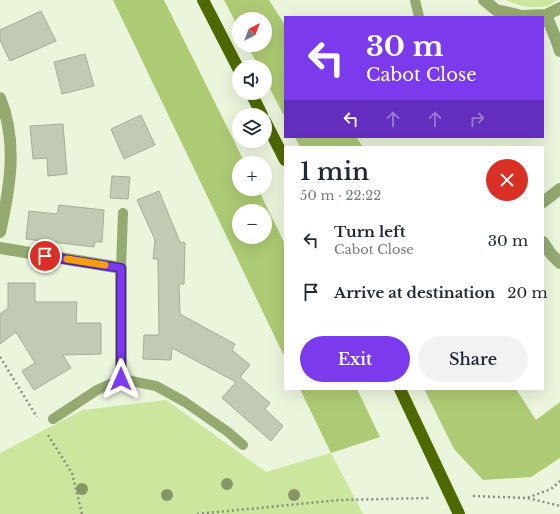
<!DOCTYPE html>
<html lang="en">
<head>
<meta charset="utf-8">
<style>
	body { margin:0; font-family:"Libre Baskerville",serif; background:#f2f2f3; color:#1f2937; height:100vh; display:flex; flex-direction:column; font-size:15px; white-space:nowrap }
	* { box-sizing:border-box; margin:0 }
	p { font-size:13px; color:#747a83 }
	.icon { flex:none; width:22px; height:22px; fill:none; stroke:currentColor; stroke-width:2; stroke-linecap:round; stroke-linejoin:round }
	.map { position:relative; flex:1; overflow:hidden }
	.drawer { position:absolute; left:284px; top:146px; width:260px; height:244px; display:flex; flex-direction:column; background:#fff; border-radius:0px; box-shadow:0 4px 16px #0002 }
	.drawer>* { flex:none }
	.top-card { position:absolute; left:284px; top:16px; width:260px; height:122px; border-radius:0px; box-shadow:0 4px 16px #0002; background:#7c3aed; color:#fff; overflow:hidden }
	.needle { width:26px; rotate:41deg }
	.fabs { position:absolute; left:232px; top:12px; display:grid; gap:8px }
	.fabs a { display:grid; place-items:center; width:40px; height:40px; border-radius:50%; background:#fff; box-shadow:0 4px 16px #0002; font-size:20px }
	.pin { position:absolute; display:grid; place-items:center; width:34px; height:34px; color:#fff; margin:-17px; border:2px solid #fff; border-radius:50%; box-shadow:0 1px 4px #0007 }
	.me { position:absolute; width:44px; margin:-22px; rotate:0deg; stroke-linejoin:round; filter:drop-shadow(0 0 3px #0008) }
	.turn { display:flex; align-items:center; gap:14px; height:84px; padding:0 16px; font-size:18px }
	.turn .icon { width:52px; height:52px; stroke-width:2.5 }
	.turn b { display:block; font-size:28px; line-height:34px }
	.lanes { display:flex; align-items:center; height:38px; padding:0 16px; background:#0003; justify-content:center; gap:20px; direction:ltr }
	.lanes .off { opacity:.35 }
	.round { display:grid; place-items:center; flex:none; width:42px; height:42px; border-radius:21px; background:#f2f2f3 }
	.overview { display:flex; align-items:center; justify-content:space-between; height:68px; padding:0 16px }
	h1 { font-size:24px; font-weight:600; line-height:30px }
	.button { display:flex; gap:8px; margin-top:auto; padding:8px 16px }
	.button a { flex:1; height:46px; border-radius:24px; background:#7c3aed; color:#fff; font-size:16px; font-weight:600; line-height:46px; text-align:center }
	.button a+a { background:#f2f2f3; color:#1f2937 }
	ul { padding:0; list-style:none }
	li { display:flex; align-items:center; gap:12px; height:52px; padding:0 16px }
	li div { flex:1 }
	li b { display:block; font-size:15px }
	li em { font-style:normal }
	.map>svg:first-child { display:block }
</style>
</head>
<body>
<div class="map">
<svg width="560" height="514" viewBox="0 0 560 514">
	<rect width="100%" height="100%" fill="#ebf5dc"/>
	<path fill="#cce69d" d="M506,0H557C554,2 550,5 546,6C533,9 517,6 506,0Z
		M166,400L266,472L331,453L363,514H0V453L83,410Z"/>
	<path fill="#adcb74" fill-rule="evenodd" d="M113,0H164L245,163H239V189H258L285,244V358ZM239,211H265V237H239Z
		M224,0H269L285,25V118L265,79V67H259L247,45H265V19H239V29Z
		M295,137H356L363,147H300Z
		M300,389H357L380,437L331,453Z
		M424,389H516L536,420L560,402V458L531,477L483,480L454,449Z"/>
	<path fill="#c1cab2" stroke="#a4ad95" d="M41,11L56,41L10,61L0,40V30Z
		M85,54L94,86L62,94L54,62Z
		M141,115L155,145L124,159L111,129Z
		M63,124L67,174L48,176L47,158L33,159L30,126Z
		M112,176L130,177L128,199L110,198Z
		M159,191L180,242L185,243L184,284H179L180,314L235,344L232,350L250,365L240,377L270,403L265,409L283,426L271,441L222,398L236,382L172,348L171,360L143,359L144,335H159L158,259H153L155,240L137,200Z
		M59,205L104,210L102,242H95L94,247L26,239L29,211L57,214Z
		M8,283H35V302H77L76,323H101V354L63,355L71,368L34,390L22,371L35,363L16,332L0,344V314L8,308Z"/>
	<g fill="none" stroke-linecap="round" stroke-linejoin="round">
		<path stroke="#878e7c" stroke-width="2.5" stroke-dasharray="2 3" stroke-linecap="butt" d="M0,357L37,417
			M48,435L72,473L82,514
			M473,496L527,498L551,489L560,481
			M528,498L560,506
			M197,514L340,500L429,498"/>
		<path stroke="#95a971" stroke-width="10" d="M415,0L419,17
			M121,268L123,213
			M53,419L97,390L121,379L156,386L185,402L228,432L243,445"/>
		<path stroke="#95a971" stroke-width="12" d="M484,0L496,10L522,16L546,15L560,8
			M546,15L556,39L560,51
			M0,98C18,142 10,188 0,232
			M543,202L560,189
			M543,242L551,254L560,263
			M0,248L121,268V379"/>
		<path stroke="#4f6900" stroke-width="12" d="M203,0L239,70
			M251,93L262,115
			M265,121L285,160
			M400,389L459,514"/>
	</g>
	<g fill="#879666">
		<circle cx="227" cy="484" r="6"/>
		<circle cx="82" cy="489" r="6"/>
		<circle cx="167" cy="495" r="6"/>
		<circle cx="294" cy="495" r="6"/>
	</g>
	<g fill="none" stroke-linecap="round" stroke-linejoin="round">
		<g stroke="#51269a" stroke-width="10">
			<path id="route" d="M45,256L121,268V379"/>
		</g>
		<use href="#route" stroke="#7c3aed" stroke-width="7"/>
		<path stroke="#f59e0b" stroke-width="7" d="M67,259L105,265"/>
	</g>
</svg>
<div class="fabs">
<a><svg class="needle" viewBox="-14 -14 28 28"><path d="M0-13l5 13h-10z" fill="#e53935"/><path d="M0 13l5-13h-10z" fill="#747a83"/></svg></a>
<a><svg class="icon" aria-label="sound" viewBox="0 0 24 24"><path d="M4 9h4l5-4v14l-5-4H4zM17 9q2 3 0 6"/></svg></a>
<a><svg class="icon" aria-label="layers" viewBox="0 0 24 24"><path d="M12 4l9 5-9 5-9-5zM3 14l9 5 9-5"/></svg></a>
<a>+</a>
<a>−</a>
</div>
<div class="pin" style="left:45px;top:256px;background:#d93025"><svg class="icon" aria-label="arrive" viewBox="0 0 24 24"><path d="M6 21V4h12l-3 4 3 4H6"/></svg></div>
<svg class="me" style="left:121px;top:379px" viewBox="-20 -20 40 40"><path d="M0-17L14 15 0 8-14 15z" fill="#7c3aed" stroke="#fff" stroke-width="4"/></svg>
<div class="top-card">
<div class="turn"><svg class="icon" aria-label="left" viewBox="0 0 24 24"><path d="M17 20v-9H6M10 6l-5 5 5 5"/></svg><div><b>30 m</b>Cabot Close</div></div>
<div class="lanes"><svg class="icon" aria-label="left" viewBox="0 0 24 24"><path d="M17 20v-9H6M10 6l-5 5 5 5"/></svg><svg class="icon off" aria-label="ahead" viewBox="0 0 24 24"><path d="M12 20V5M6 11l6-6 6 6"/></svg><svg class="icon off" aria-label="ahead" viewBox="0 0 24 24"><path d="M12 20V5M6 11l6-6 6 6"/></svg><svg class="icon off" aria-label="right" viewBox="0 0 24 24"><path d="M7 20v-9h11M14 6l5 5-5 5"/></svg></div>
</div>
<section class="drawer">
<div class="overview"><div><h1>1 min</h1><p>50 m · 22:22</p></div><a class="round" style="background:#d93025;color:#fff"><svg class="icon" aria-label="close" viewBox="0 0 24 24"><path d="M6 6l12 12M18 6L6 18"/></svg></a></div>
<ul>
<li><svg class="icon" aria-label="left" viewBox="0 0 24 24"><path d="M17 20v-9H6M10 6l-5 5 5 5"/></svg><div><b>Turn left</b><p>Cabot Close</p></div><em>30 m</em></li>
<li><svg class="icon" aria-label="arrive" viewBox="0 0 24 24"><path d="M6 21V4h12l-3 4 3 4H6"/></svg><div><b>Arrive at destination</b></div><em>20 m</em></li>
</ul>
<div class="button"><a>Exit</a><a>Share</a></div>
</section>
</div>
</body>
</html>
